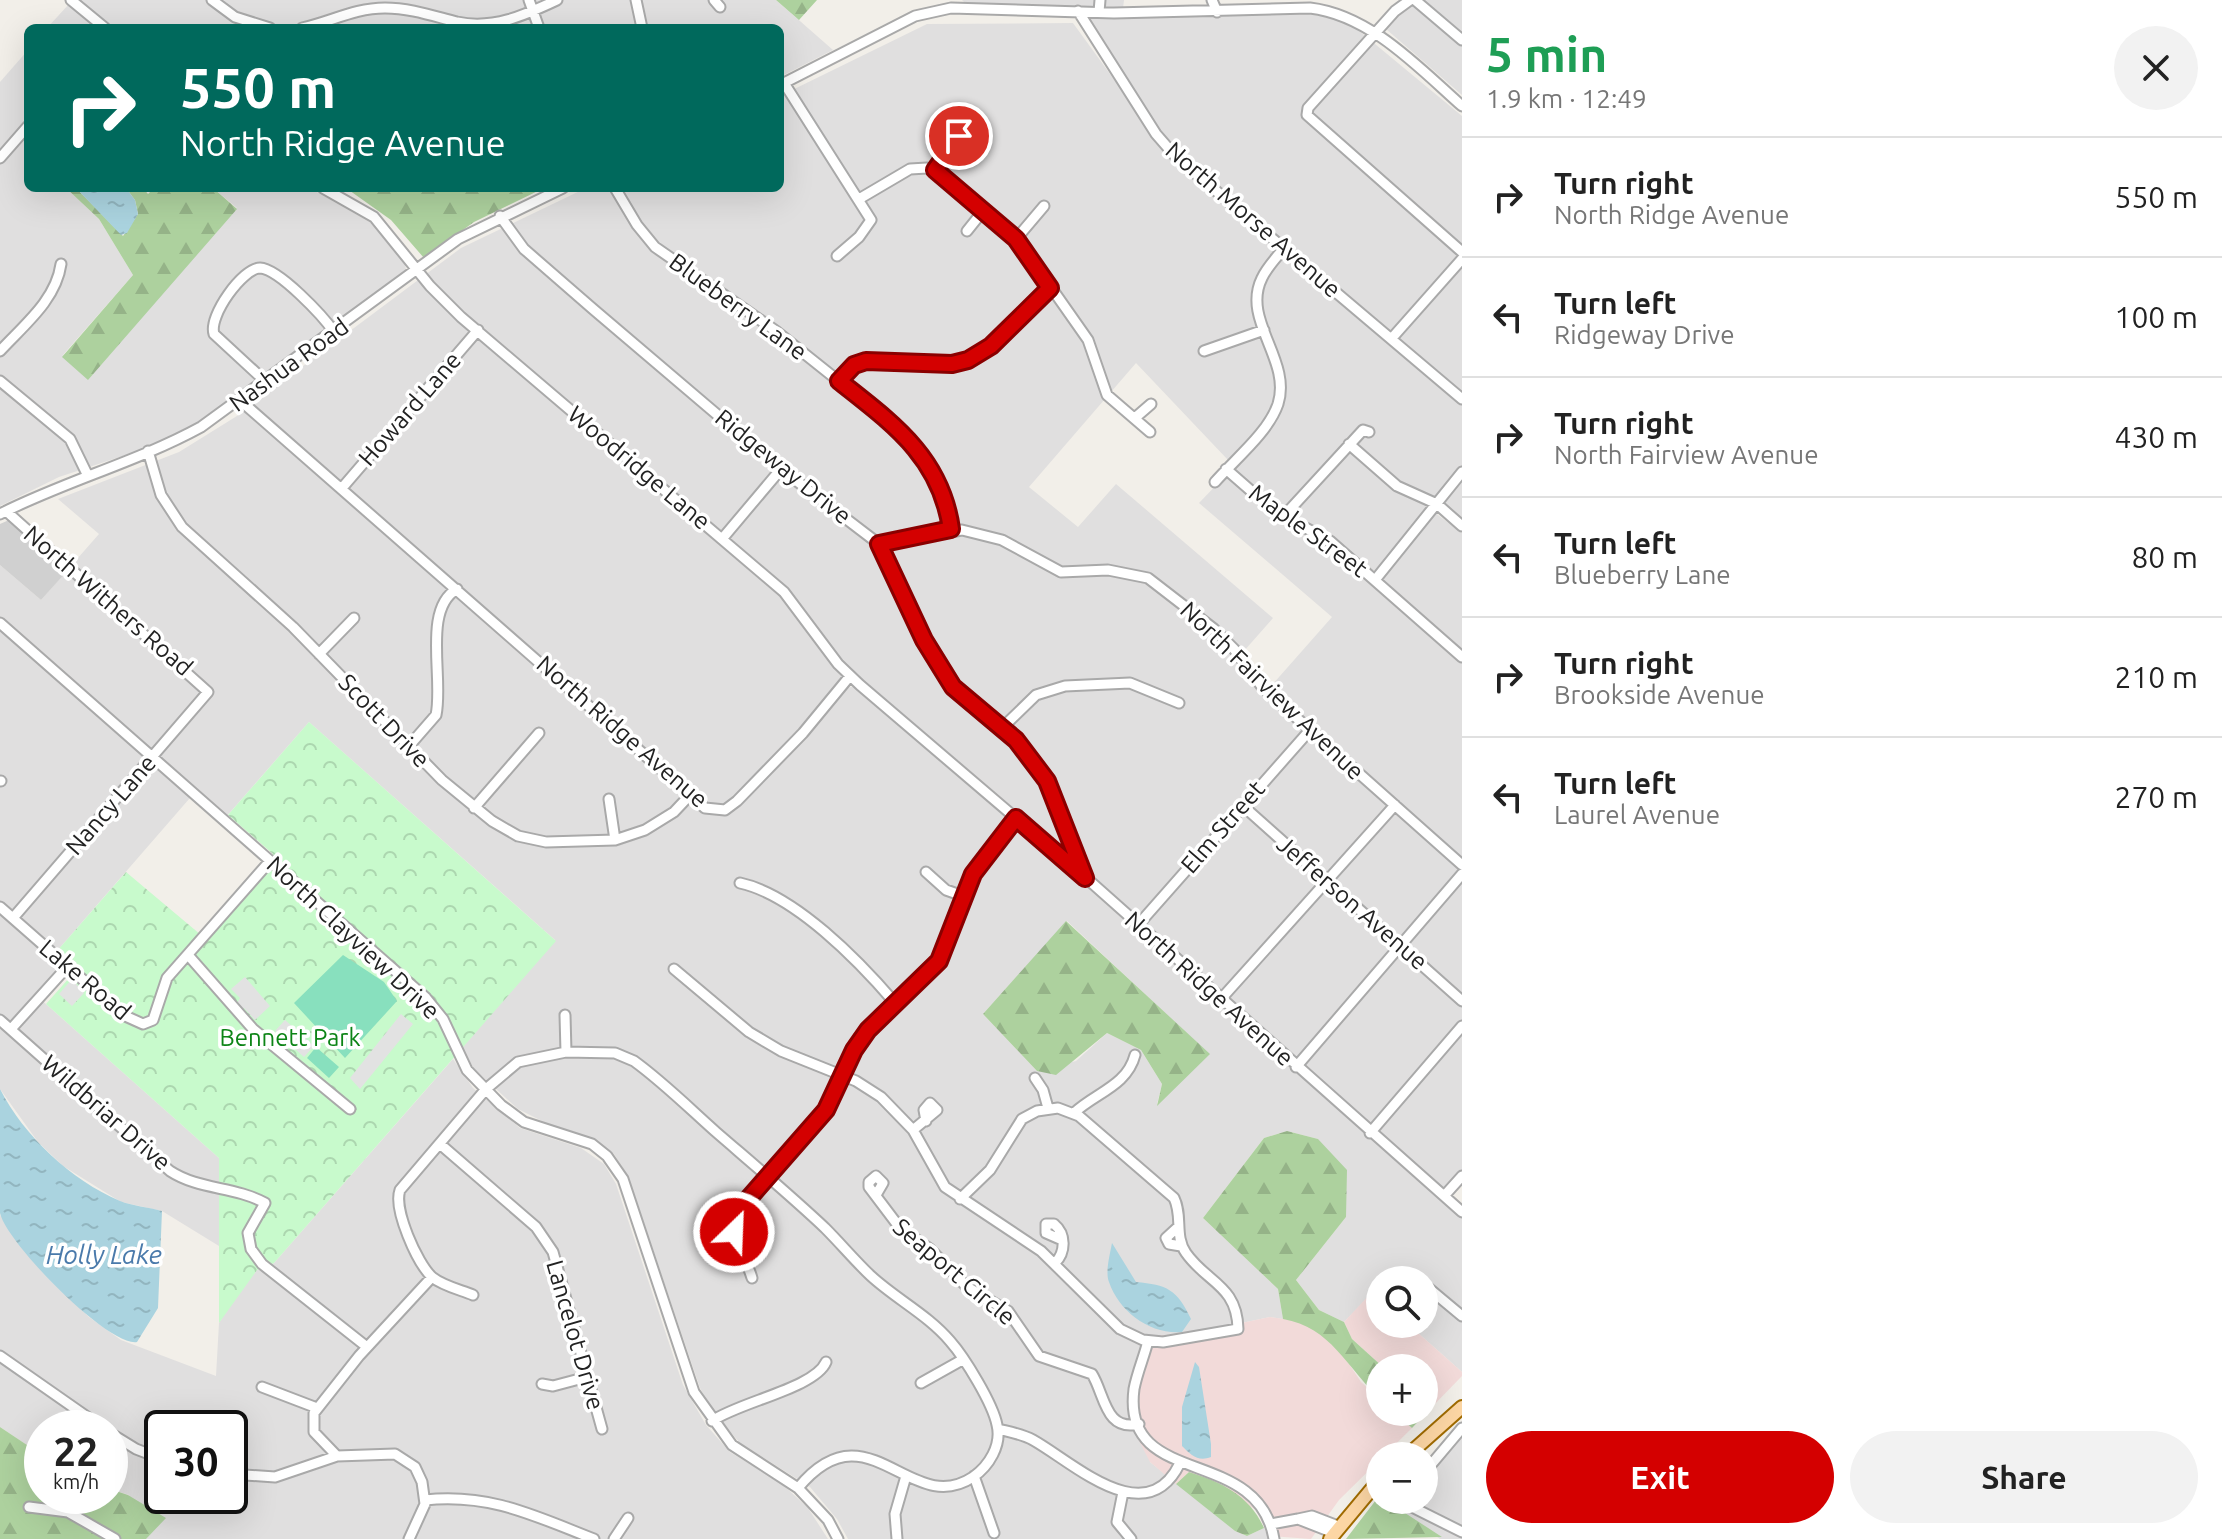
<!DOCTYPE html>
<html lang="en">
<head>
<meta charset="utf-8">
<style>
	body { margin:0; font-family:Ubuntu,sans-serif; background:#f2f2f2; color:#222; height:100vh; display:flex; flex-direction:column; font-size:30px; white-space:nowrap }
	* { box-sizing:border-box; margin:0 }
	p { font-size:26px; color:#767676 }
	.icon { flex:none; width:44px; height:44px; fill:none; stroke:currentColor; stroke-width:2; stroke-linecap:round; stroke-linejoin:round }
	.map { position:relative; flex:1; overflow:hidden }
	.details { display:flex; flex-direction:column; background:#fff; width:760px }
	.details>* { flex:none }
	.guide { position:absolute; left:24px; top:24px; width:760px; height:168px; border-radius:12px; box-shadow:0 8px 32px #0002; background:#00695c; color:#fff; overflow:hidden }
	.tools { position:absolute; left:1366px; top:1266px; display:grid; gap:16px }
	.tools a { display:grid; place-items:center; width:72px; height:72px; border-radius:50%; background:#fff; box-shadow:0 8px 32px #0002; font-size:40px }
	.speed { position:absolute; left:24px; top:1410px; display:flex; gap:16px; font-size:40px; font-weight:700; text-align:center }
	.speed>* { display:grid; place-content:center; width:104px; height:104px; border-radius:50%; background:#fff; box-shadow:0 8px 32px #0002; line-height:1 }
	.speed small { font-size:20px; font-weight:400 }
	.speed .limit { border:4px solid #111; border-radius:12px; background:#fff; color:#111 }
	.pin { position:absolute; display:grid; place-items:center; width:68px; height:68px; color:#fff; margin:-34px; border:4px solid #fff; border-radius:50%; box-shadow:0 2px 8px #0007 }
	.me { position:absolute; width:88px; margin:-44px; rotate:24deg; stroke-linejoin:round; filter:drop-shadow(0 0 6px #0008) }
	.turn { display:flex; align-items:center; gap:28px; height:168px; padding:0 24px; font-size:36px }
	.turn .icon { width:104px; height:104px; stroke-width:2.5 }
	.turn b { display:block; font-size:56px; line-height:68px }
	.round { display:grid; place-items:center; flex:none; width:84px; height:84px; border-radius:42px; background:#f2f2f2 }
	.head { display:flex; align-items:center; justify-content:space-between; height:136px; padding:0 24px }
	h1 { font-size:48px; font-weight:600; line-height:60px; color:#1e9e55 }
	.button { display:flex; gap:16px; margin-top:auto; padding:16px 24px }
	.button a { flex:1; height:92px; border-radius:48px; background:#d40000; color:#fff; font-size:32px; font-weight:600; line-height:92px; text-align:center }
	.button a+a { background:#f2f2f2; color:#222 }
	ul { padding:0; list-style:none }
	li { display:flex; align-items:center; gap:24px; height:120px; padding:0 24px; border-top:2px solid #e0e0e0 }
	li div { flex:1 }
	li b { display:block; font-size:30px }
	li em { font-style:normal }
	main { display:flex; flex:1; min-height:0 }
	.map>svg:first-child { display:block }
</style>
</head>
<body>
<main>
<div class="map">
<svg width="1462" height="1539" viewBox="0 0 1462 1539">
	<defs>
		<pattern id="forest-firs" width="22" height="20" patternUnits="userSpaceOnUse" patternTransform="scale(2)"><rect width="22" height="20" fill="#add19e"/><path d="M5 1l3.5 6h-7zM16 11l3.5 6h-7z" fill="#95b388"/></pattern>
		<pattern id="park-crowns" width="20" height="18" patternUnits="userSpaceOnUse" patternTransform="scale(2)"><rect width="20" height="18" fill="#c8facc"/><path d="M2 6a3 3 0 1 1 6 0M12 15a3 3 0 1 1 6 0" fill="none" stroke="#acd6af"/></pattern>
		<pattern id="water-ripples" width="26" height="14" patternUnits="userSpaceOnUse" patternTransform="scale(2)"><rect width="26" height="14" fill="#aad3df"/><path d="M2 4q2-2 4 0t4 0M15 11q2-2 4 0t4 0" fill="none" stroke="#92b5bf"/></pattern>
	</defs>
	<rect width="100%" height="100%" fill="#f2efe9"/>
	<path fill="#e0dfdf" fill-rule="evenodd" d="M78,0H776L833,50L780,77V28H113Z
		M962,0H1124L1123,8L966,4Z
		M1423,0H1462V95L1386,29L1402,12Z
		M69,4L99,28H47Z
		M1295,12L1346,20L1462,116V254L1393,334L1165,140L1090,19Z
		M1073,23L1176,165L1255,227L1462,404V466L1376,570L1371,571L1374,583L1434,512L1462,533V1173L1444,1190L852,673L728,802L722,806H711L251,405L461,248L586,188H780V96L927,24ZM1136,363L1228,460L1269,415L1232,468L1254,490L1249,495L1225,476L1199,503L1332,617L1264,694L1236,660L1273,618L1116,484L1078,527L1029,487Z
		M28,50V188H66L99,219L133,275L62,356L237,208L213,188H310L373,224L405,263L406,271L196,425L159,444L59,477L0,506V82Z
		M1462,262V397L1398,339Z
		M245,411L707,813L723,814L846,688L856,686L1002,812L1005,819L988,847L992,851L1017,831L1024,832L1462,1217V1372L1408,1324H1424V1280H1380V1299L1372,1293L1344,1322L1319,1310L1296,1280L1346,1217L1318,1139L1287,1131L1264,1138L1203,1218L1278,1289L1283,1319L1270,1317L1194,1333L1151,1336L1150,1462L1235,1531L1247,1536L1264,1528L1269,1539H848L837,1519L810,1487L740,1443L713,1412L700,1388L628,1176L614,1154L596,1140L546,1123L518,1109L474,1069L462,1048L555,940L309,722L226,817L196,791L57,951L53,958L60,969L37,996L219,1158V1246L162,1211L121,1202L63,1166L38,1142L0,1089V565L41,600L99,534L58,499L179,452ZM1067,921L1209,1054L1157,1104L1162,1084L1141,1050L1107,1033L1076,1061L1037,1071L983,1014Z
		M1462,475V523L1441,502Z
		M453,1059L473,1088L520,1128L581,1148L604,1164L616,1184L683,1385L706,1425L730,1452L780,1482L808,1508L828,1539H144L129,1495L110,1489V1428H42V1455L0,1427V1215L47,1277L89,1317L121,1340L216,1376L219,1323L234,1298L257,1270L274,1263ZM162,1428H230V1496H162Z
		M1462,1432V1539H1440L1400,1510L1407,1500H1424V1479Z"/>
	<path fill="#f2dad9" d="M1372,1292L1380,1299V1324H1408L1462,1372V1376L1430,1409L1424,1403V1368H1384L1352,1339L1344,1322Z
		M1270,1317L1305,1322L1338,1347L1361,1382L1380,1399V1412H1394L1412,1428L1339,1500L1311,1539L1269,1536L1256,1510L1189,1472L1176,1484L1150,1462L1137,1437L1131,1393L1151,1336L1194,1333Z"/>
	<path fill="#d0d0d0" d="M9,520L67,571L41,600L0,565V524Z"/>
	<path fill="url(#forest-firs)" d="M776,0H817L799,20Z
		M66,188H76L123,236L138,214L135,200L126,188H143L148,194L154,188H213L237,209L88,380L62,357L133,275L99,219Z
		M346,188H544L474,222L424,258L391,220Z
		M1066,921L1210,1054L1157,1106L1162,1084L1141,1050L1107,1033L1056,1075L1037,1071L983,1014Z
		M1287,1131L1318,1139L1347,1170L1346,1217L1296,1280L1319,1310L1344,1322L1352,1339L1384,1368H1380V1399C1347,1368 1331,1327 1283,1319L1278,1289L1203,1218L1264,1138Z
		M1424,1403L1430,1409L1412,1428L1394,1412H1424Z
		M0,1427L42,1455V1496H110V1489L128,1495L166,1518L146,1539H0Z
		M1189,1472C1222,1482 1250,1496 1264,1528L1247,1536L1235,1531L1176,1484Z
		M1379,1496L1380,1500H1385L1442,1537L1346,1539Z"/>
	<path fill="url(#park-crowns)" d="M309,722L556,941L274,1263L257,1270L219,1323V1158L46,1004L78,968L57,951L126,872L201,935L273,854L228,815Z"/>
	<path fill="#88e0be" d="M343,955L384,982L397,1001L345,1058L294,1003Z
		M316,1047L339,1067L329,1078L307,1058Z"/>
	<path fill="#e2e2e2" d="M245,977L270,1006L255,1020L244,1008L240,1011L236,1005L240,998L231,989Z
		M72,979L84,993L72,1006L59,994Z
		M401,1014L413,1024L360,1089L350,1078Z
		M285,1020L314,1046L304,1057L275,1031Z"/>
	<path fill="url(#water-ripples)" d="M76,188H126L135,200L138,214L127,233L121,235Z
		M0,1089C24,1136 71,1180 120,1201C132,1206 149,1207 162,1211L158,1308L137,1342C108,1347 6,1242 0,1213C0,1184 0,1122 0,1089Z
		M1112,1243L1136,1282C1167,1285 1177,1289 1191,1319L1182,1332C1151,1335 1119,1312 1109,1282C1105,1272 1110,1254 1112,1243Z
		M1195,1362L1199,1367L1211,1444V1457C1198,1462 1191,1455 1182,1446V1407Z"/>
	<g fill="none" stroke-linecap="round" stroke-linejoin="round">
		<g stroke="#a9a9a9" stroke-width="13">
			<path id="minor" d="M71,0L105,28
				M212,0L235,17L270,28
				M529,0L539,28
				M636,0L642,28
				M714,0L720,7
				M1212,0L1217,12
				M1410,0L1395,11L1308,108L1307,115L1462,252
				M1415,0L1462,40
				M1078,11L1156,134L1176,157L1462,399
				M1099,12L1100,0
				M302,28C331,22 354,8 385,8C410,8 433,16 457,22C493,30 525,15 557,0
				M784,83L871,220L859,237L837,256
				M780,85L915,16L951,8L1114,13L1310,8C1370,15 1418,67 1462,106
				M0,158L28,126
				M935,170L947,150L970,127
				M323,188L374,217L430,286L461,317L784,592L838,664L860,685L1093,884L1462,1212
				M615,188L637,225L655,247L776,331L910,438L937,478L951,529
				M859,199L910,169L927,168L943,176L1022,246L1088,340L1107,395L1150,432
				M500,216L524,249L593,309L781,469L879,544L924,640L953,687L1016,740L1047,781L1084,874
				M967,231L983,211
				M1016,239L1044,206
				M1392,338L1462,259
				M0,351C24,325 56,300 61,264
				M1204,351L1264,330
				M0,381L70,439L87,474
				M839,381C877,338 927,378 973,358C1003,345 1025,309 1050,288
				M266,382L214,334C208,316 243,268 260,268C279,269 323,316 334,332
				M241,401L705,808L725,810L737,801L803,733L850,676
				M1136,417L1151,404
				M1349,444L1397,486L1437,504L1462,526
				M148,451L161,495L182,527L293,627L442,780L492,821L518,836L546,842L615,840L645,830L674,812L690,795
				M1226,469L1274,511L1330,541L1462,657
				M1215,482C1235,459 1268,433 1278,404C1292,360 1241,320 1262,278C1267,267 1277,257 1284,248
				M342,488L478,330
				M6,511L208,692L13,918
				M0,514C65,481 137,462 201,427L458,239L563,188
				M1283,517L1363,430L1369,432
				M722,539L781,469
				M879,544L962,530L1002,540L1061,572L1108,570L1148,578L1214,629L1234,649L1263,688L1462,865
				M1375,580L1462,472
				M0,623L426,998L443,1019L467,1070L501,1105L524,1122L592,1144L607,1156L623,1179L694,1392L732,1445L798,1488L828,1520L838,1539
				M319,654L354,618
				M1002,728L1036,695L1065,686L1130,683L1179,703
				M409,746L436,715C444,679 422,609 457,589
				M0,781H1
				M609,799L615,840
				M1242,805L1462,1001
				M474,808L539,733
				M926,872L946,890L963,896
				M740,883C795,895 859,961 895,1003
				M0,907L123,1015L143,1024L153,1020L167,978L270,861
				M1138,925L1310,730
				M188,955L253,1029L350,1109
				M674,969L749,1032L781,1051L856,1081L881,1097L913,1130L945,1187L1041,1251L1120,1329L1143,1340L1163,1342L1238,1329C1237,1285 1207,1283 1186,1253C1174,1236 1183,1216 1174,1198L1079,1116L1058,1108L1037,1111L1022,1119L990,1170L960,1199
				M1221,999L1395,805
				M565,1015L566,1052
				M0,1020L170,1171C199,1190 234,1186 265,1203L248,1233L251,1249L262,1264L367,1347
				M11,1029L68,966
				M1296,1067L1462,874
				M1035,1078L1043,1090L1048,1108
				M1074,1113C1095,1093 1127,1086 1135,1055
				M913,1130L937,1110L930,1103L924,1110L926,1121
				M1370,1133L1462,1026
				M440,1144L536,1227L553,1252L602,1429
				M876,1195L883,1183L876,1176L869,1182V1187L900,1228L930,1249L967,1287L1008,1311L1039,1356L1092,1374C1105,1395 1105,1432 1139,1424
				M1444,1196L1462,1176
				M1178,1227L1166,1238L1169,1244L1181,1246
				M1055,1263C1066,1252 1066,1234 1054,1224H1046V1233L1062,1240
				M752,1278C745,1254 728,1236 739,1210L826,1110L854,1050L868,1030L939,961L973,874L1016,818
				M1426,1286L1462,1316
				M473,1295C461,1290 443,1286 432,1277C417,1263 393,1209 400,1190L486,1089L518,1062L566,1052L615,1053L634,1061C663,1082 689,1108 716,1132C753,1164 790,1195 825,1228C841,1244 855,1261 871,1276C896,1299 928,1315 950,1341C965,1358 993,1404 997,1425C1002,1445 989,1466 973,1477C910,1519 868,1403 798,1488
				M1148,1341C1144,1357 1137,1373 1134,1389C1121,1490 1258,1444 1274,1539
				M0,1356L103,1428
				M921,1383L962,1360
				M542,1384L553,1386L587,1377
				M262,1387L317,1408
				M712,1421C739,1402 815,1388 826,1362
				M998,1429C1010,1432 1022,1434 1033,1440C1074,1463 1146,1533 1180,1463
				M110,1433L136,1449L162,1459
				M337,1456L314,1432V1413L359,1356L432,1277
				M1424,1473L1462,1428
				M230,1474L275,1477L337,1456L395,1454L415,1467L422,1482L425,1504L409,1539
				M974,1476L994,1533
				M1123,1492L1117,1522L1131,1539
				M425,1500C490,1493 535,1516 594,1539
				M1398,1500L1462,1532
				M29,1507L68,1512L115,1539
				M1271,1524L1298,1519
				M1334,1533L1298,1519L1312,1516L1338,1526
				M614,1539L628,1518
				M897,1539L895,1514L906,1476"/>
		</g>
		<g stroke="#a06b00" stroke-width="16">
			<path id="major" d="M1407,1456L1462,1407
				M1330,1539L1380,1479"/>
		</g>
		<use href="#minor" stroke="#fff" stroke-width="9"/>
		<use href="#major" stroke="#fcd6a4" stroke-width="12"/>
	</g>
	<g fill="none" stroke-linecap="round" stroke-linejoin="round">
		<g stroke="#8a0000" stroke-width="20">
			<path id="route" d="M734,1232L742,1206L826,1110L854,1050L868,1030L939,961L973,874L1016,818L1085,878L1047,781L1016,740L953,687L924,640L879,544L951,529C941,457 892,423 839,381L854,365L866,361L952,364L968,360L991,346L1050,288L1016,239L935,170L959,136"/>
		</g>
		<use href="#route" stroke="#d40000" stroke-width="14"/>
	</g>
	<g text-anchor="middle" stroke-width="7" stroke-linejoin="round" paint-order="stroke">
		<g font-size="24" fill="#222" stroke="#fff">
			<text transform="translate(1253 220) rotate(41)" y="8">North Morse Avenue</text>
			<text transform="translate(738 307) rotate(36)" y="8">Blueberry Lane</text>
			<text transform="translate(289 365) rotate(-36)" y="8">Nashua Road</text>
			<text transform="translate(410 409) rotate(-49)" y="8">Howard Lane</text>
			<text transform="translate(783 467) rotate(39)" y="8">Ridgeway Drive</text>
			<text transform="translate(639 468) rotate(40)" y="8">Woodridge Lane</text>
			<text transform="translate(1308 531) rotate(36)" y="8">Maple Street</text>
			<text transform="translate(108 601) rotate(41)" y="8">North Withers Road</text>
			<text transform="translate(1272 691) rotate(44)" y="8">North Fairview Avenue</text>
			<text transform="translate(384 721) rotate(46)" y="8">Scott Drive</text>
			<text transform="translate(622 732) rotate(41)" y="8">North Ridge Avenue</text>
			<text transform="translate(111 805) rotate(-49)" y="8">Nancy Lane</text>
			<text transform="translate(1223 827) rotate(-49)" y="8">Elm Street</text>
			<text transform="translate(1352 903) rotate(41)" y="8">Jefferson Avenue</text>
			<text transform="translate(353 938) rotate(43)" y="8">North Clayview Drive</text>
			<text transform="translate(85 980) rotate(40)" y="8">Lake Road</text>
			<text transform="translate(1209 989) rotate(42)" y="8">North Ridge Avenue</text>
			<text transform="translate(106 1113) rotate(41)" y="8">Wildbriar Drive</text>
			<text transform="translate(954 1272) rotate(40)" y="8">Seaport Circle</text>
			<text transform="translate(575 1335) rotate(74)" y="8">Lancelot Drive</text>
		</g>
		<g font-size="24" fill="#0c8416" stroke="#fff">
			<text x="290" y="1046">Bennett Park</text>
		</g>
		<g font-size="26" font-style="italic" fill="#4a7aab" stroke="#fff">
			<text x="104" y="1264">Holly Lake</text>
		</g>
	</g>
</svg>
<div class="tools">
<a><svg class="icon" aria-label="search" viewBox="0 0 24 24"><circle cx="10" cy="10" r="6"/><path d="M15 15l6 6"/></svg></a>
<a>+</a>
<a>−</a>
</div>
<div class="speed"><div>22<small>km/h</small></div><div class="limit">30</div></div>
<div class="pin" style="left:959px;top:136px;background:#d93025"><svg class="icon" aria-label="arrive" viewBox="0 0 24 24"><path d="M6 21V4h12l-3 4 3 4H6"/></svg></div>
<svg class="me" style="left:734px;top:1232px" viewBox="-20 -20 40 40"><circle r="17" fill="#d40000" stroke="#fff" stroke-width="3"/><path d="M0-11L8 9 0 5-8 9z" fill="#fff"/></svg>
<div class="guide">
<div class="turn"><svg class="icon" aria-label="right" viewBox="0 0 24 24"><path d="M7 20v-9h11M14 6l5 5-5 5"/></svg><div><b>550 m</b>North Ridge Avenue</div></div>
</div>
</div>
<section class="details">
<div class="head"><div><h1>5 min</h1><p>1.9 km · 12:49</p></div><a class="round"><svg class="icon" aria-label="close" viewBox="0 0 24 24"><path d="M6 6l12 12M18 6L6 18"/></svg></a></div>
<ul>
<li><svg class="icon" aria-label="right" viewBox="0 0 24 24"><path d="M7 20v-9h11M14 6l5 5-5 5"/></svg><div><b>Turn right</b><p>North Ridge Avenue</p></div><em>550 m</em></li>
<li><svg class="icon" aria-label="left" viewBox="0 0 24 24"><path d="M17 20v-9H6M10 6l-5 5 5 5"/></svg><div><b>Turn left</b><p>Ridgeway Drive</p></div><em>100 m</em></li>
<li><svg class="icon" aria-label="right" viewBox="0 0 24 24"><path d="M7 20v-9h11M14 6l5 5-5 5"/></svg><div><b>Turn right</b><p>North Fairview Avenue</p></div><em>430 m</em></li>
<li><svg class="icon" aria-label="left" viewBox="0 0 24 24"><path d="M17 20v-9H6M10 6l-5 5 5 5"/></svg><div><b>Turn left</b><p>Blueberry Lane</p></div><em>80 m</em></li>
<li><svg class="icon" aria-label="right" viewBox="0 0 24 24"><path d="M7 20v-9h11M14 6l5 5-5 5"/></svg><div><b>Turn right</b><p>Brookside Avenue</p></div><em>210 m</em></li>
<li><svg class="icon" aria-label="left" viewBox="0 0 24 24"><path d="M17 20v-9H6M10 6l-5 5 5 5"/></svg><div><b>Turn left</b><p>Laurel Avenue</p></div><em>270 m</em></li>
</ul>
<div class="button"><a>Exit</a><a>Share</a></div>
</section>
</main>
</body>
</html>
